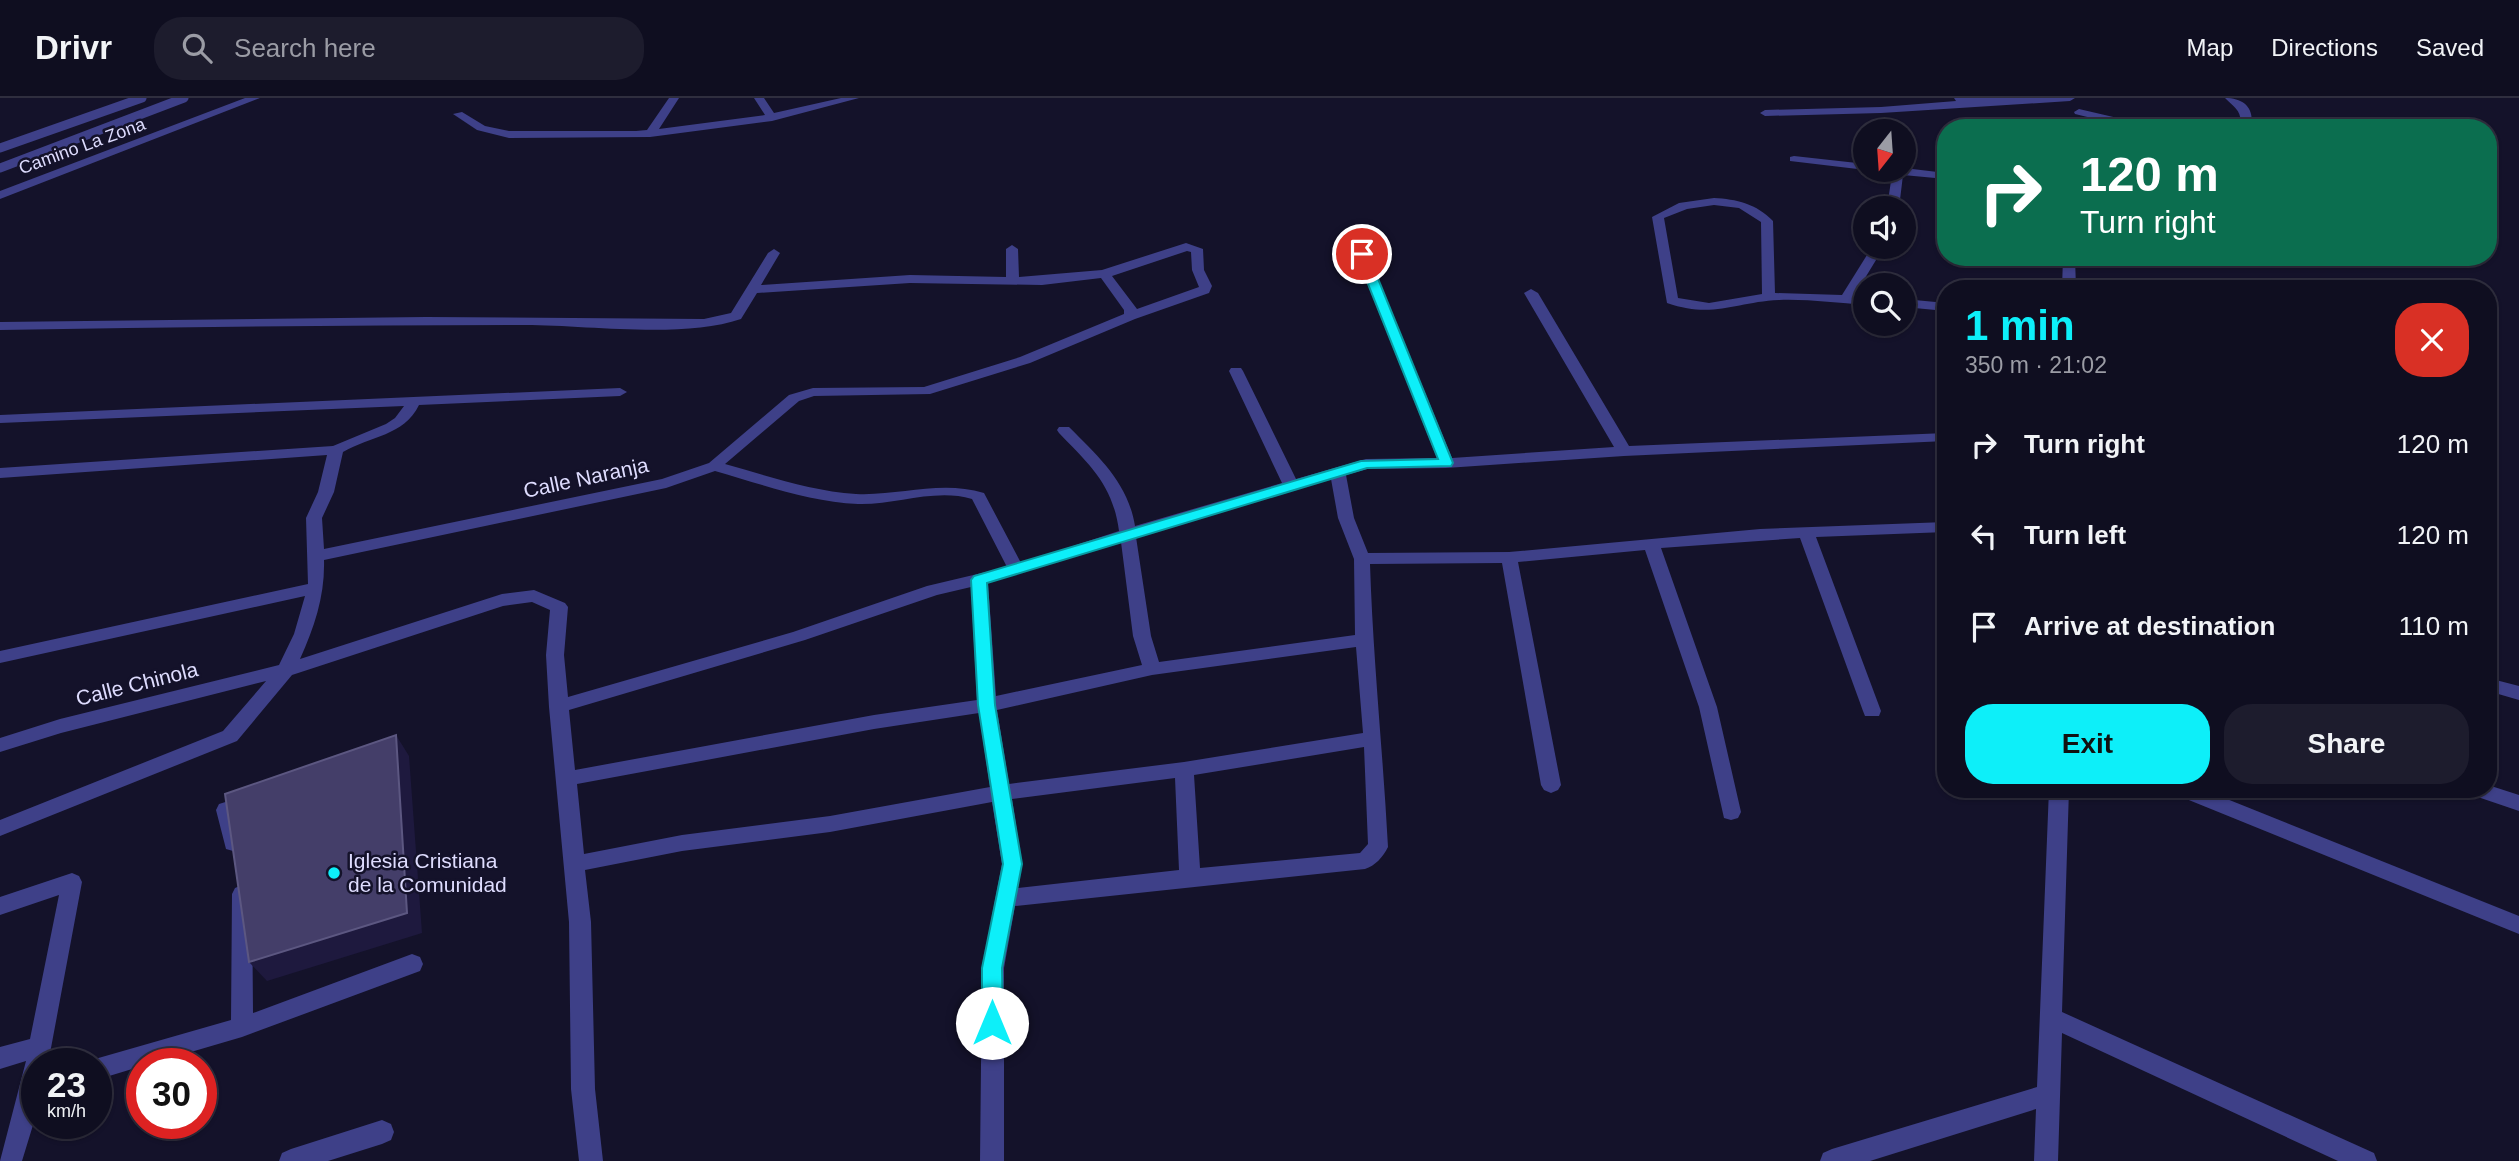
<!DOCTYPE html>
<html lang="en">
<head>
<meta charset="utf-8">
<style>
	body { margin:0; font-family:Helvetica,sans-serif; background:#1d1c2d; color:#f1f3f6; height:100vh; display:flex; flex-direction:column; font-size:26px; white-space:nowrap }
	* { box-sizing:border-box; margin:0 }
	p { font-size:23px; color:#9b9ca5 }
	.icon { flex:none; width:38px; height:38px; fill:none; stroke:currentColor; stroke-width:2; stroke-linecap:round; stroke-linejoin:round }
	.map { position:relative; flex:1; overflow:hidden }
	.drawer { position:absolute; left:1937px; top:182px; width:560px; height:518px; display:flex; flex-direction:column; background:#0f0e20; border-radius:28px; box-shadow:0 2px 5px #0004,0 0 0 2px #2f2e3e }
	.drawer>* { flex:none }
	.guide { position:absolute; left:1937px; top:21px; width:560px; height:147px; border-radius:28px; box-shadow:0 2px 5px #0004,0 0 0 2px #2f2e3e; background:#0b6e4f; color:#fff; overflow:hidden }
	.needle { width:46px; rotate:197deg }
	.controls { position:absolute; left:1853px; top:21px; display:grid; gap:14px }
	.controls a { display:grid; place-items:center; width:63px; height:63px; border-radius:50%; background:#0f0e20; box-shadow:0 2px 5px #0004,0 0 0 2px #2f2e3e; font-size:35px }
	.speed { position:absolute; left:21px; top:950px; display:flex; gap:14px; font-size:35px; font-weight:700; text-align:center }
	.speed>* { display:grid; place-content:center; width:91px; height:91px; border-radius:50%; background:#0f0e20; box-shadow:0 2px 5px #0004,0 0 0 2px #2f2e3e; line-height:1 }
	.speed small { font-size:18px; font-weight:400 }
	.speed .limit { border:10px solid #d22; background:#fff; color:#111 }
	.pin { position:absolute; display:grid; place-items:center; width:60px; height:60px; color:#fff; margin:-30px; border:4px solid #fff; border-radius:50%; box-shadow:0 2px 7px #0007 }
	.me { position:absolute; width:77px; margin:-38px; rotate:0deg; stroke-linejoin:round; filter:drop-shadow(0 0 5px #0008) }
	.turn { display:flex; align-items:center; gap:24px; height:147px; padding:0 28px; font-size:32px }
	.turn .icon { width:91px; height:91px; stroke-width:2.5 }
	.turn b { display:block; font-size:49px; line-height:60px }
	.round { display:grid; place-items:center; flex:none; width:74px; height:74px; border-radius:28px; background:#1d1c2d }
	.overview { display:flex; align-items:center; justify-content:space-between; height:119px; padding:0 28px }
	h1 { font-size:42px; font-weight:800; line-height:52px; color:#0deff9 }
	.primary-button { display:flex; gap:14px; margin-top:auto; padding:14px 28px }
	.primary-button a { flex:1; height:80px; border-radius:28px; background:#0deff9; color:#111; font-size:28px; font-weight:800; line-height:80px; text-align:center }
	.primary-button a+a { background:#1d1c2d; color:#f1f3f6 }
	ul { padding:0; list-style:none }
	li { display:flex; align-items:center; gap:21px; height:91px; padding:0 28px }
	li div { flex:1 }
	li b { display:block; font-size:26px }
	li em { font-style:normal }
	header { display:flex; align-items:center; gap:42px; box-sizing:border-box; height:98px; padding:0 35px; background:#0f0e20; border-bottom:2px solid #2f2e3e }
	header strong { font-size:33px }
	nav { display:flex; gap:38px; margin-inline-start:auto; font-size:24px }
	.search { width:490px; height:63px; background:#1d1c2d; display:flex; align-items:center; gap:18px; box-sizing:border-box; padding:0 24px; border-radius:28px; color:#9b9ca5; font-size:26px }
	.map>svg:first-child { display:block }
</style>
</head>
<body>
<header>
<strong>Drivr</strong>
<div class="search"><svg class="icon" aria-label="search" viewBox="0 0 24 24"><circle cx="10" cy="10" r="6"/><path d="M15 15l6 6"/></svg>Search here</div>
<nav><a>Map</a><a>Directions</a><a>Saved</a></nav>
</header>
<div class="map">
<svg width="2519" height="1063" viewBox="0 0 2519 1063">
	<rect width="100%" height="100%" fill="#14122a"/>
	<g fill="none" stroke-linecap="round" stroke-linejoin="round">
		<path stroke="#3e4088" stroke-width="9" d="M0,50L142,0
			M0,70L184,0"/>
		<path fill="#3e4088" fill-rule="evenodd" d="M245,0H260L0,101V93Z
			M669,0H679L659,31L765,17L754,0H764L774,15L841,0H859L772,23L650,39L509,40L477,32L453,16L462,14L485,28L509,33H636L647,32Z
			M1954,0H2075L2070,3L1881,15L1765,18L1760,15L1765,12L1881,9L1956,3Z
			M2225,0C2244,0 2255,10 2251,30H2240C2243,13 2235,10 2225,0Z
			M2079,11L2152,28L2153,30H2133L2075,16L2074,14Z
			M1794,58L1866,66V72H1869H1866L1790,63V59Z
			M1904,70L1946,75V81L1903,77L1899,110H1887L1892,76L1884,72Z
			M1714,100C1736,101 1757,106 1773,123L1775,195L1842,197L1872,149H1884L1854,198L1866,199V207C1837,205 1808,201 1779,202C1735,204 1713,221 1667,205L1652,119L1679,105ZM1714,107L1739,110L1761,124L1762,196L1709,205L1678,200L1664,120L1687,111Z
			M1186,145L1203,151L1204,172L1212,188L1209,195L1135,221L1030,265L930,296L814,298L799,303L725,366C768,378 811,393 856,396C900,398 940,382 984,395L1021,465L1119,433C1113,387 1090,367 1059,335L1057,332L1059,329H1069C1099,359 1128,385 1135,428L1282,385L1229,273L1231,270H1241L1243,273L1296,381L1366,361L1437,360L1356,157L1362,153L1368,157L1452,360L1614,349L1524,195L1531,191L1538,195L1629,348L1946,335V343L1624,358L1446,370L1367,371L1346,377L1354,420L1368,455L1509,454L1760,431L1946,424V434L1816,439L1881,613L1879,618H1865L1863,613L1800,440L1661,450L1717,609L1741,714L1738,720L1731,722L1724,720L1699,609L1645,452L1518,464L1561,687L1558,692L1551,695L1544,692L1541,687L1502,465L1370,466C1373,561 1383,655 1388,749C1383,759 1375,768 1365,771L1015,808L1004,870V1063H980L982,870L1002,766L992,704L830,734L682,753L585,772L591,824L595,991L603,1063H579L571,991L569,824L549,609L546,557L550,512L532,504L503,508L292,577L237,643L0,738V722L223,633L266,583L61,635L0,654V640L60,621L279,567L294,536L305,498L0,565V553L308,486L306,420L318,394L327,357L0,380V370L333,348L386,326L395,320L404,308L0,325V317L620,290L627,294L620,298L419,307C404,338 370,338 343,354L334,394L322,420L324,451L662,381L709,365L789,297L813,290L924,289L1020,259L1124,216V212L1101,180L1042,187L910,185L757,195L741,221C683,241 587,227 525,227C350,227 175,229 0,232V224L426,219L704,221L731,215L768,155L774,151L780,155L761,187L910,177L1006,179V151L1012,147L1018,151L1019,179L1102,172ZM1187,153L1191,154L1192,172L1199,189L1137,211L1112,178ZM715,373C761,386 809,404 858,406C896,407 935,390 972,401L1007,469L927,488L793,534L568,599L564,557L568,509L565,505L534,492L502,496L300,561C315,528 325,497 324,462L666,390ZM1331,381L1338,420L1354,461L1355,537L1159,564L1151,538L1136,439ZM1121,444L1133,538L1142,567L996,598L988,485ZM971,489L977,602L874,617L575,672L569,612L805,542L937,497ZM1356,549L1363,635L1184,664L1009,686L997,612L1152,577ZM979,615L990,689L830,718L682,737L584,756L577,686L874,631ZM1364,649L1368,746L1360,755L1200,770L1194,677ZM1175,680L1179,772L1018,790L1022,766L1012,701Z
			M2063,159H2075L2076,191H2062Z
			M1904,201L1946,205V213L1904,209Z
			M2488,580L2519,588V602L2488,593Z
			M2488,687L2519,697V713L2469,696L2466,691H2488Z
			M2049,691H2069L2062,914L2374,1055L2377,1063H2338L2062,935L2058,1063H2034L2036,1011L1870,1063H1820L1823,1055L1832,1051L2037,989Z
			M2171,691H2202L2519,818V836L2174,696Z
			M248,697L255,700L258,705L255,710L237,716L243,745L240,751L233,753L226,751L216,712L219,706Z
			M72,775L79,778L82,784L48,966H37V1014L22,1063H0L26,963L0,971V949L30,941L59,797L0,817V799Z
			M242,787L249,790L252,796L253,915L412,856L420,859L423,866L420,873L242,939L150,966H142V968L96,982V966H87L88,963L231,922L232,796L235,790Z
			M382,1022L391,1026L394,1034L391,1042L382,1046L328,1063H279L282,1055L291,1051Z"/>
	</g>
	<path fill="#1e193e" d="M396,637L409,658L422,835L267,883L249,864Z"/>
	<path fill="#443e69" stroke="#5c5781" stroke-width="2" d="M396,637L407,815L249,864L225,696Z"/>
	<path fill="#0deff9" stroke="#089ba2" stroke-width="2" d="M1362,153L1368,156L1453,365L1451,368L1367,370L987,485L995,607L1022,766L1002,870L1003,925L1000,932L992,934L985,932L982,925V870L1003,766L978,607L971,482L974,478L1361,363L1438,361L1356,156Z"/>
	<circle fill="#0deff9" stroke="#14122a" stroke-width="2.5" cx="334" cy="775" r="7"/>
	<g text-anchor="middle" stroke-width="5" stroke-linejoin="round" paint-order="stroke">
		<g font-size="18" fill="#dedcfe" stroke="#14122a">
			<text transform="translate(82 48) rotate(-20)" y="6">Camino La Zona</text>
		</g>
		<g font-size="21" fill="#dedcfe" stroke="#14122a">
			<text transform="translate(586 380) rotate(-12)" y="7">Calle Naranja</text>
			<text transform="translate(137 586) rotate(-14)" y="7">Calle Chinola</text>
		</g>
		<g font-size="21" fill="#dedcfe" stroke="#14122a" text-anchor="start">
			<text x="348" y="770">Iglesia Cristiana<tspan x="348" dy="24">de la Comunidad</tspan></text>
		</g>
	</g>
</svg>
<div class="controls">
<a><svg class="needle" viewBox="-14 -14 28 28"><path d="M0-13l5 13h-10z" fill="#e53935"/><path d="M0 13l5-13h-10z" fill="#9b9ca5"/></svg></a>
<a><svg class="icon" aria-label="sound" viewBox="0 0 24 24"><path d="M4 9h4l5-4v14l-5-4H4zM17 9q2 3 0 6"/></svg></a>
<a><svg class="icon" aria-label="search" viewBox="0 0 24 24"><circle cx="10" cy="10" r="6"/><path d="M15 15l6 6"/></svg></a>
</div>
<div class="speed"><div>23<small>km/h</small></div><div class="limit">30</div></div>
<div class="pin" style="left:1362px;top:156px;background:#d93025"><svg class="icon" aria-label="arrive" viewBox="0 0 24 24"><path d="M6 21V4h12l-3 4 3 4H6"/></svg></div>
<svg class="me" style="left:992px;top:925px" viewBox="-20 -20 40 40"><circle r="19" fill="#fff"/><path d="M0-13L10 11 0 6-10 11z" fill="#0deff9"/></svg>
<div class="guide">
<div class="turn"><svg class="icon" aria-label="right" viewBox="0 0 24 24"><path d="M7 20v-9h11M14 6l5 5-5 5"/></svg><div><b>120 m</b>Turn right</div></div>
</div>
<section class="drawer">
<div class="overview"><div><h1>1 min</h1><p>350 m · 21:02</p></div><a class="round" style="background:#d93025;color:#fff"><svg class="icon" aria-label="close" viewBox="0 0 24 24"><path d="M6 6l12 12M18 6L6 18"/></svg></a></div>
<ul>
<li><svg class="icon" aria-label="right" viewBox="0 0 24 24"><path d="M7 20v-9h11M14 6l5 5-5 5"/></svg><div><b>Turn right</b></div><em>120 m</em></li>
<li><svg class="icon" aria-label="left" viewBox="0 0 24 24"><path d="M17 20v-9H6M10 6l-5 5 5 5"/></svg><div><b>Turn left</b></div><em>120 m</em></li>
<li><svg class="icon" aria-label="arrive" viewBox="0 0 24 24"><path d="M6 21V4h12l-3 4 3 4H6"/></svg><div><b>Arrive at destination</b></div><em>110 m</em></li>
</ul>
<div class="primary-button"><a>Exit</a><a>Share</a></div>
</section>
</div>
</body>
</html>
